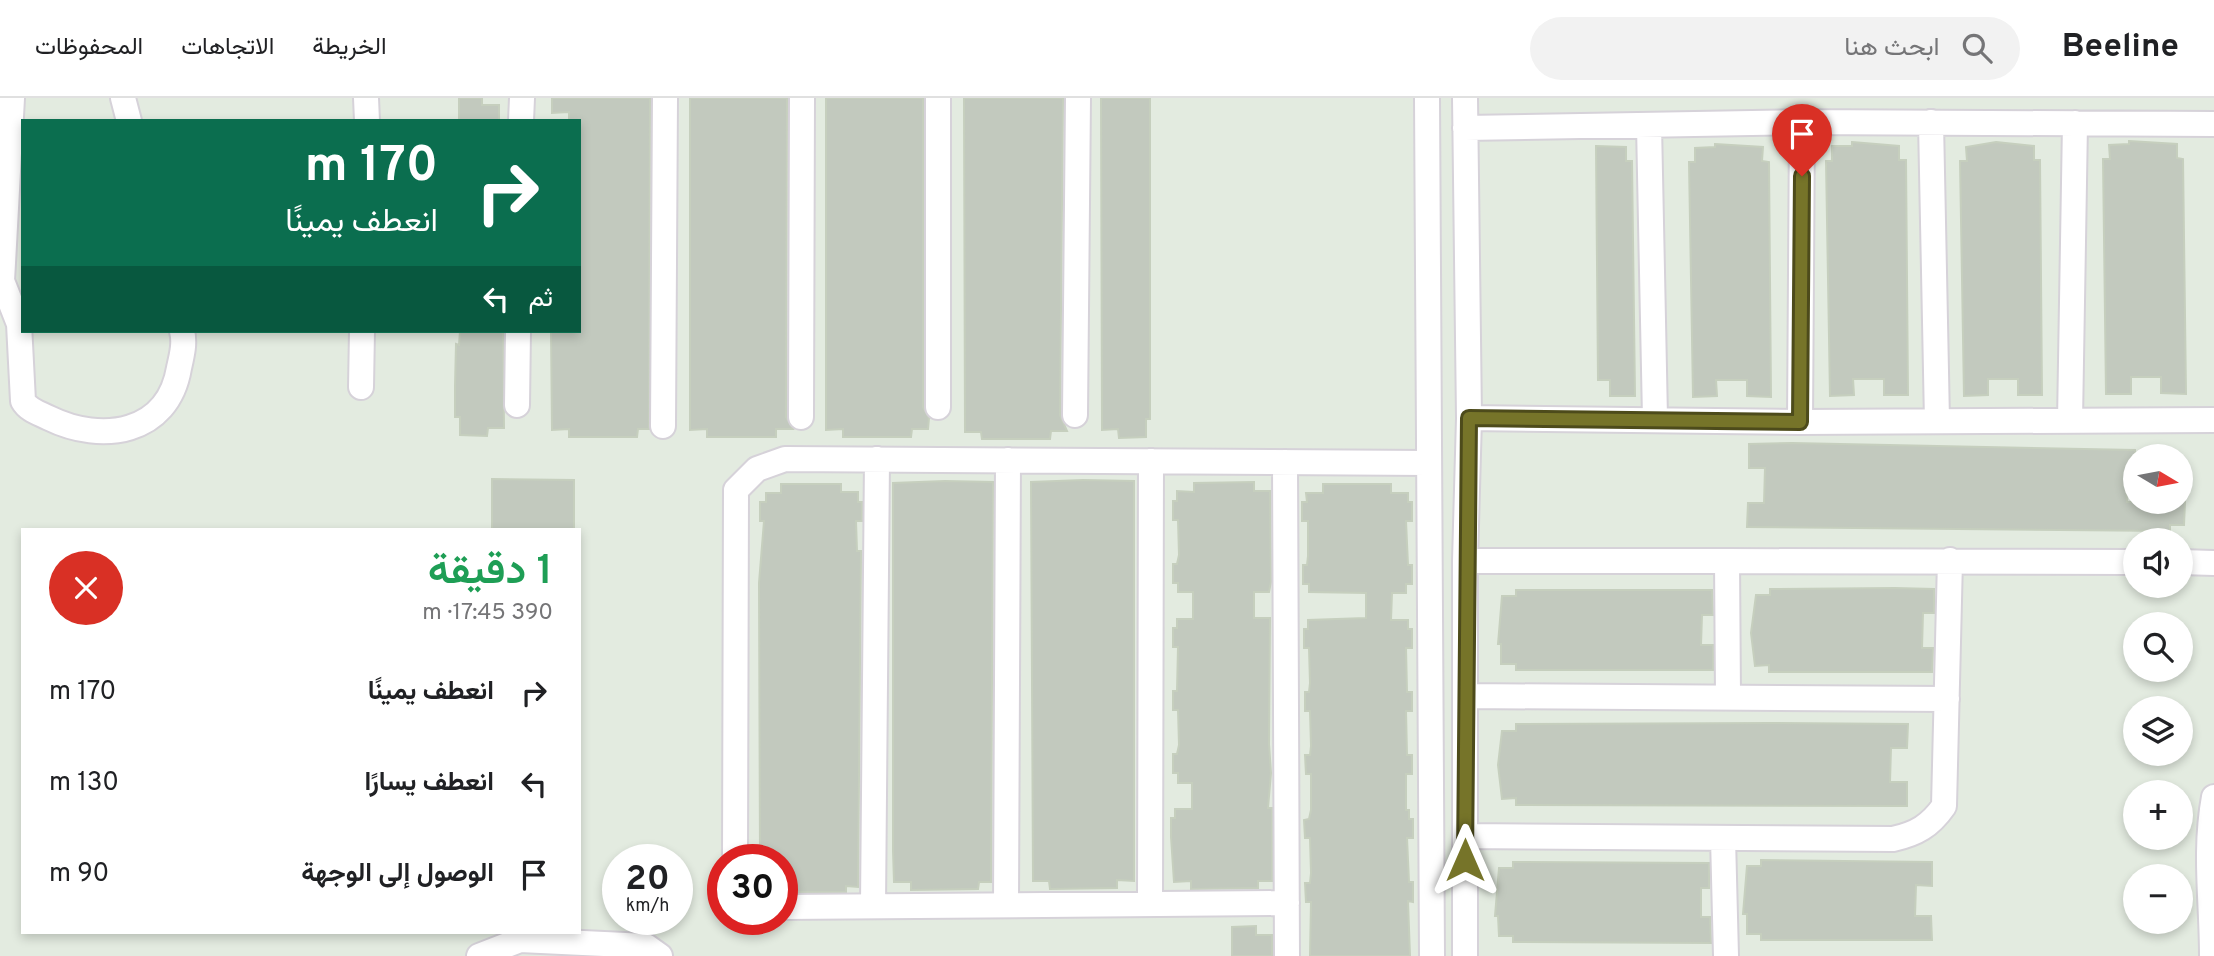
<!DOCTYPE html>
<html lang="ar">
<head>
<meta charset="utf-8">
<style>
	body { margin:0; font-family:Overpass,Vazirmatn,sans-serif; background:#f2f2f2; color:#202124; direction:rtl; height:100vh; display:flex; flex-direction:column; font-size:26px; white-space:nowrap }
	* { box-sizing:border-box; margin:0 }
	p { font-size:23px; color:#757577 }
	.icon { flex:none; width:38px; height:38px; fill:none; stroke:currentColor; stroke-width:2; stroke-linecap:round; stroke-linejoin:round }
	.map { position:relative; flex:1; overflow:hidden; direction:ltr }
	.side { position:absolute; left:21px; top:430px; width:560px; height:406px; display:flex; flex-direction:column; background:#fff; border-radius:0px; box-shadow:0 4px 10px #0003; direction:rtl }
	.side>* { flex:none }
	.top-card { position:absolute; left:21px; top:21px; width:560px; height:214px; border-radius:0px; box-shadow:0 4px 10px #0003; direction:rtl; background:#0b6e4f; color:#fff; overflow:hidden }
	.needle { width:46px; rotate:100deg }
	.buttons { position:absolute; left:2123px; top:346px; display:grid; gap:14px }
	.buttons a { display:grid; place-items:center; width:70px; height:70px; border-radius:50%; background:#fff; box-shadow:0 4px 10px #0003; font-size:35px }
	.speed { position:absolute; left:602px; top:746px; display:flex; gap:14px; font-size:35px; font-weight:700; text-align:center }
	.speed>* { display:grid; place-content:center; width:91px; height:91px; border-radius:50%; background:#fff; box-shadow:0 4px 10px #0003; line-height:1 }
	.speed small { font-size:18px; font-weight:400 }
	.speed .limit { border:10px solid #d22; background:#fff; color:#111 }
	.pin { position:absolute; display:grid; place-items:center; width:60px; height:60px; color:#fff; margin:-72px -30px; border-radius:50% 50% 50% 0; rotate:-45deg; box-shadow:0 0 7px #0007 }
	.pin .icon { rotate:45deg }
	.me { position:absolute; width:77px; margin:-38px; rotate:0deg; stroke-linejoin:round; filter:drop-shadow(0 0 5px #0008) }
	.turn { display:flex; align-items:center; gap:24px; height:147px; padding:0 28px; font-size:32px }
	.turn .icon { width:91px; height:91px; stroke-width:2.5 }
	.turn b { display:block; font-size:49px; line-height:60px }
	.then { display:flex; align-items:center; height:66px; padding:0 28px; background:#0003; gap:14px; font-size:26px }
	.round { display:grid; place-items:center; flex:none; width:74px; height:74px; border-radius:37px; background:#f2f2f2 }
	.overview { display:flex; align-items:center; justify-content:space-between; height:119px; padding:0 28px }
	h1 { font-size:42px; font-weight:600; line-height:52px; color:#1e9e55 }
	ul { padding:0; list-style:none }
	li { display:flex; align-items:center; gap:21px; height:91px; padding:0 28px }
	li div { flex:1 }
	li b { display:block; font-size:26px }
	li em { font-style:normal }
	header { display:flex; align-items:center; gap:42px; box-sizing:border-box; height:98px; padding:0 35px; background:#fff; border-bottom:2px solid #e0e0e0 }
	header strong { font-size:33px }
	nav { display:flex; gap:38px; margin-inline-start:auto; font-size:24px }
	.search { width:490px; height:63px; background:#f2f2f2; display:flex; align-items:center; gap:18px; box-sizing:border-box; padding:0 24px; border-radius:38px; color:#757577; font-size:26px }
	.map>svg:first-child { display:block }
</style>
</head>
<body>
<header>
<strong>Beeline</strong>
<div class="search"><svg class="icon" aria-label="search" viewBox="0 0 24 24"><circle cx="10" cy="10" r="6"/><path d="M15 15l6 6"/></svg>ابحث هنا</div>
<nav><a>الخريطة</a><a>الاتجاهات</a><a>المحفوظات</a></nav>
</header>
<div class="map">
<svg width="2214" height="858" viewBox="0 0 2214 858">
	<rect width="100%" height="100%" fill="#e3ebe0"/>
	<path fill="#c2c9be" stroke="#c6cfbe" stroke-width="2" d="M459,0H482V7H499V23H459Z
		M552,0H650L649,331H638L637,339H569V331L552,332L551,233H579V22H569V14L552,15Z
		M690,0H787L786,319L793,331H776V339H707V331L690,332Z
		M826,0H923V309L929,320L928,331H912L911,339H843V331L826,332Z
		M964,0H1063L1060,317L1067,333H1051L1050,341H982L981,334H965Z
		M1101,0H1150V321H1146V339L1119,340L1118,331L1102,332Z
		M2129,43L2177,46V60L2183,61L2186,296L2161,295V279H2131V296H2106L2103,61H2110L2109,47L2129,46Z
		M1852,44L1899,48V62H1906L1908,297H1884V281H1853L1854,297L1830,298L1826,63H1832V48H1852Z
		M1996,44L2034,48V62H2040L2042,297H2018V281H1988V297L1964,298L1960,63H1967L1966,49Z
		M1715,46L1763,49L1762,63L1769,64L1771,299L1747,298V282H1716L1717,298L1693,299L1689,64H1695V50L1715,49Z
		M1596,48L1626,49V63H1632L1635,298H1610V282H1598Z
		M460,233H503L504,330H488L487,338L460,337V319H455V288L456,246L459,247Z
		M1792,345L2135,352V377L2126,378L2127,404H2185L2184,427H2170V433L1747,429L1748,405H1764L1765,370H1749V346Z
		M492,381L574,382V432H492Z
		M1083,382L1134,383V783L1117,782V790L1050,791L1049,783H1033L1031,384Z
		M945,383L993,384L991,784H979L978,791L911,792V784H894L893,753V385Z
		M1254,384V393H1270L1271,484L1269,494H1254V520H1270L1269,646L1271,675L1268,710H1272V783H1258V790L1191,791V783L1174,784L1171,739V720H1175V711H1192V685H1178V675H1173V656H1177L1179,647L1178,612H1173V593H1177L1178,549H1173V530H1177V521H1193V494H1178V485H1173V466H1177L1179,457L1178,422H1173V403H1177V393L1194,394V385Z
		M781,386H841V394H858V404H862V423H856L857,453H861L858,789L846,788V794H782V761H777V757L760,758L759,485L764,423H760V404H766V395H781Z
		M1323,386H1391V395H1408V404H1412V423H1406L1408,467H1412V486H1406V495H1392L1391,522H1408V531H1412V550H1406L1407,594H1412V613H1406L1407,657H1412V676H1406V712H1409V721H1413V740H1407L1409,784H1413V804L1408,803L1410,858H1310L1311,804H1306L1305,785H1310L1311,775L1310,740H1305L1304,722L1309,721L1311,712V676H1306L1305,657H1310L1311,648L1310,613H1305V594H1309L1310,585L1309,550H1304V531H1308V522L1366,520V495L1309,494V486H1303V467H1307L1308,458V423H1302V404H1307L1306,395H1323Z
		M1895,490L1934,491V515H1923L1922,550H1933L1932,574H1769V567L1755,568L1751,535L1756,497H1770V491Z
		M1516,492H1712L1713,517H1702L1701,547H1713V572H1516V566H1501V546H1498L1502,498H1516Z
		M1770,625L1908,626L1907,650H1891L1890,684H1907V708L1516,707V700L1502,701L1498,667L1502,633H1516V626Z
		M1761,762L1932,764V788L1916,787L1915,818H1931L1932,842H1761V836H1747V816H1743L1747,768H1761Z
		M1513,764L1709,765V790H1701V819H1710L1711,845L1513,844V838H1499L1498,818H1495L1499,770H1513Z
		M1256,828V837H1272V858H1232V829Z"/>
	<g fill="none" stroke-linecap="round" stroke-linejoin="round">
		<g stroke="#d6d2d9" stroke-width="28">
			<path id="minor" d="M12,0L2,183L19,226L23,303C28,312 39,315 49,320C102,346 168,336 179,270C182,257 185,245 182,233
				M123,0L129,23
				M366,0L367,23
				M1427,0L1432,858
				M521,23L522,0
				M1931,24L1937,323
				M1649,27L1655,320
				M1465,30L1802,24L2214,26
				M361,289L362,233
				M517,307L518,233
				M938,309V0
				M1075,317L1078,0
				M801,319L802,0
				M1469,320L1800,324L2214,322
				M2070,323L2075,25
				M1800,324L1802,24
				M663,328L665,0
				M1285,364L1287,858
				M1465,463H1727
				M2180,464L2214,465
				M1465,598L1947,601
				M1728,598L1727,463L2135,464
				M1465,738L1893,741C1916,736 1930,728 1944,708L1950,462
				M1723,740L1726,858
				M735,761L736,392L757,371L785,361L1428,365
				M1150,806L1151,363
				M1006,807L1008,362
				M873,808L877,361
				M782,809L1287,805
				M479,858L520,842L646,848L660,858
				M1465,858V463L1469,320L1465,0
				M2212,858C2212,803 2204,754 2214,699"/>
		</g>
		<use href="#minor" stroke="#fff" stroke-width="24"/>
	</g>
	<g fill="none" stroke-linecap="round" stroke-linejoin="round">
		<g stroke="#4d4b1b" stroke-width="18">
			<path id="route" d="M1465,762L1469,320L1800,324L1802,78"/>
		</g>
		<use href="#route" stroke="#767429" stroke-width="12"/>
	</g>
</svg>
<div class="buttons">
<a><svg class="needle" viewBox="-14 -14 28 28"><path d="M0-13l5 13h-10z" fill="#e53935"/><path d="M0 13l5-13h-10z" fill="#757577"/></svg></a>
<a><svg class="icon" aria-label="sound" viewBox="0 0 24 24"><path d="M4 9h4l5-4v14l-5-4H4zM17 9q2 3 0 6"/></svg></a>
<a><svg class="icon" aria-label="search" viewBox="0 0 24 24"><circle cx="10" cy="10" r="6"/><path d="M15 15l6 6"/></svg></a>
<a><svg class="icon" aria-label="layers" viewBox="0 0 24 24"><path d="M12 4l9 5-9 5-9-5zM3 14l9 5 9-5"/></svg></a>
<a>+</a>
<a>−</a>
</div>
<div class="speed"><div>20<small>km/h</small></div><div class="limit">30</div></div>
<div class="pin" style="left:1802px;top:78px;background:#d93025"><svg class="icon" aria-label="arrive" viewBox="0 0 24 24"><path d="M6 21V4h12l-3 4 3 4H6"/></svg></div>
<svg class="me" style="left:1465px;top:762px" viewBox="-20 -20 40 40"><path d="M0-17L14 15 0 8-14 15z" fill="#767429" stroke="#fff" stroke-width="4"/></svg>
<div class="top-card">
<div class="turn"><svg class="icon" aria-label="right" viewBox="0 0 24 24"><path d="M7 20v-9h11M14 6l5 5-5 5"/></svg><div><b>170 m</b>انعطف يمينًا</div></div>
<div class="then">ثم<svg class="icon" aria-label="left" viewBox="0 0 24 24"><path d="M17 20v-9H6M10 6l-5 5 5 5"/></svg></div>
</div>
<section class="side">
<div class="overview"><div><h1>1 دقيقة</h1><p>390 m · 17:45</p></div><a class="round" style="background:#d93025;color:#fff"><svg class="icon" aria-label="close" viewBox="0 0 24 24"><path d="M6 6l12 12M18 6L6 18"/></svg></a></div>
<ul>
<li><svg class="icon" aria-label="right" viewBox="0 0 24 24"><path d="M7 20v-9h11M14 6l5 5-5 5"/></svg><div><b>انعطف يمينًا</b></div><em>170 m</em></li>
<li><svg class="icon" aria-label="left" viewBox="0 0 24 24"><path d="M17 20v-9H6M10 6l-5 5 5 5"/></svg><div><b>انعطف يسارًا</b></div><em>130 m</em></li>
<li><svg class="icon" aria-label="arrive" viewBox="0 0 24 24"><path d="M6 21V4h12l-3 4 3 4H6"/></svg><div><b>الوصول إلى الوجهة</b></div><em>90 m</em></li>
</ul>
</section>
</div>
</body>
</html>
